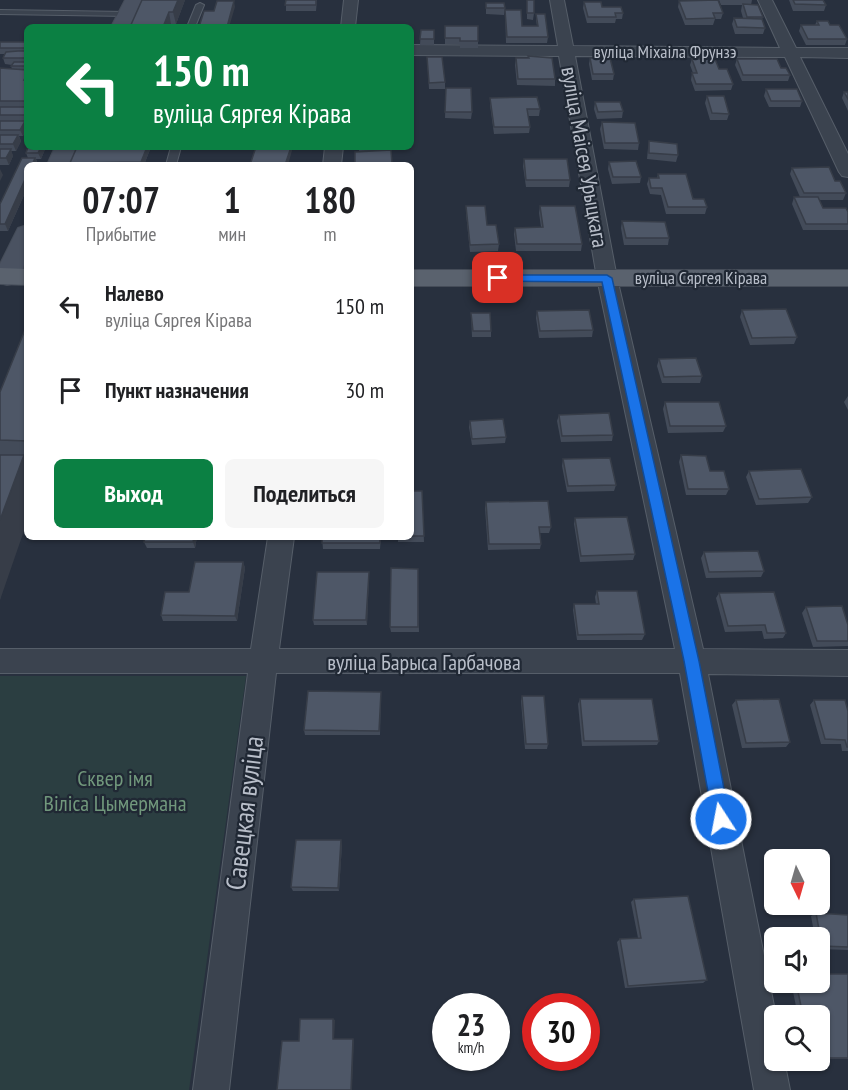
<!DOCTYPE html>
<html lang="ru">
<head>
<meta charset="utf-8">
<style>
	body { margin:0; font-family:"PT Sans Narrow",sans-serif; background:#f6f6f6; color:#202124; height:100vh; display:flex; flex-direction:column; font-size:22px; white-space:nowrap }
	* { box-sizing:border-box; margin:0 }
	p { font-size:20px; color:#757577 }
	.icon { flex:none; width:33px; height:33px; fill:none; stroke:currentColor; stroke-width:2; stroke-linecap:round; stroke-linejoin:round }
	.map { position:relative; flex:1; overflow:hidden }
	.side { position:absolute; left:24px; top:162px; width:390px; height:378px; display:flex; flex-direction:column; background:#fff; border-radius:9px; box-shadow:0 2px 4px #0004 }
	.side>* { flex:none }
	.banner { position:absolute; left:24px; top:24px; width:390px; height:126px; border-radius:9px; box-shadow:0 2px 4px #0004; background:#0b8043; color:#fff; overflow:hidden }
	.needle { width:39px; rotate:175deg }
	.controls { position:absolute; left:764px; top:849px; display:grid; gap:12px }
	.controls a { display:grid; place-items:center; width:66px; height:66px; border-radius:9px; background:#fff; box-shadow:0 2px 4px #0004; font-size:30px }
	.speed { position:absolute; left:432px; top:993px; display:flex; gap:12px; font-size:30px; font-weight:700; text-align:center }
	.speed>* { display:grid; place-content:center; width:78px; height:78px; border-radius:50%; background:#fff; box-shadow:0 2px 4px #0004; line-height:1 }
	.speed small { font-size:15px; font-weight:400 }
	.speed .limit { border:9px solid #d22; background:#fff; color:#111 }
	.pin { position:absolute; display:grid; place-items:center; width:51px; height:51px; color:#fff; margin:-26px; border-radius:12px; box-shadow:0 3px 9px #0006 }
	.me { position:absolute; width:66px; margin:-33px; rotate:349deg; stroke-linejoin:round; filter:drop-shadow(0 0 4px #0008) }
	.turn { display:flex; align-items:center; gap:21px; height:126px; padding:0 30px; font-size:27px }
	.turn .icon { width:78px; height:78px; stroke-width:2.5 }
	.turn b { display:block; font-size:42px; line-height:51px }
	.eta { display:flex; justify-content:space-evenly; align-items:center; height:102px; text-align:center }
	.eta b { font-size:36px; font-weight:700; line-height:42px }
	.cta { display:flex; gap:12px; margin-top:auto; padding:12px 30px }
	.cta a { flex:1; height:69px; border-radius:9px; background:#0b8043; color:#fff; font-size:24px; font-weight:700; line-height:69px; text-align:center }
	.cta a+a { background:#f6f6f6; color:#202124 }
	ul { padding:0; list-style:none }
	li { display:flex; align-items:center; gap:18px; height:84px; padding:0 30px }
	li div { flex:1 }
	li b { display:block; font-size:22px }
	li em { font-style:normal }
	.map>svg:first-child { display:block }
</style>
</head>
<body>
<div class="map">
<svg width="848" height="1090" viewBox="0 0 848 1090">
	<rect width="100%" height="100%" fill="#28303e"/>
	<path fill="#2b3e41" d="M0,676H246L189,1090H0Z"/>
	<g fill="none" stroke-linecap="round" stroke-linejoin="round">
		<g stroke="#565e69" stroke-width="2">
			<path id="service" d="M200,3L204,5L195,27H187L196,5Z
				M0,10L127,12L131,14L127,16L0,14Z
				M171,147H181L176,165H166Z"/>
		</g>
		<g stroke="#565e69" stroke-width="2">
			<path id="minor" d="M344,0H358L355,27H341Z
				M550,0H564L573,46L780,48L758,0H772L796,48H848V58L800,57L848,154V177L842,176L839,172L785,57L575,56L617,278L703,649L848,650V676L708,674L776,1016L774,1060H784L790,1090H754L680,673H276L229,1090H193L248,673H0V649H251L268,537H294L279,649H675L597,278L559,56L411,55V45L558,46Z
				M325,147H343L341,165H323Z"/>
		</g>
		<g stroke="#454c58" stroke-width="2">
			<path id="secondary" d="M125,0H143L131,27H111Z
				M55,147H77L69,165H47Z
				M27,225C27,247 28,264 16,283L7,285L0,283V264L18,228Z"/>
		</g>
		<g stroke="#454c58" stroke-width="2">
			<path id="primary" d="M0,268L27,269V285L0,284Z
				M411,270H848V286H411Z"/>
		</g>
		<use href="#service" fill="#3b434f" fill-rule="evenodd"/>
		<use href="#minor" fill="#3b434f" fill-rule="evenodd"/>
		<use href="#secondary" fill="#4a5261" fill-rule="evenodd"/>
		<use href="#primary" fill="#5a626e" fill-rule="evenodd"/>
	</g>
	<path fill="#434b59" d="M142,0H185L176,24H171Z
		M286,0H317L316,11H286Z
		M527,0L534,13L533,20L527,19Z
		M719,0H752L751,5L763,17L762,19L765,28L763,34H735L732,24L734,18H743L741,11L742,5H721Z
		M789,0H823L826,5L824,11H793Z
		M679,1L723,13L721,19H715L713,25H685L678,7Z
		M584,2L623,13L622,19H616L615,23H587L583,8Z
		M486,3L505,8L504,15L486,14Z
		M505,10L522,26H537L536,20V14L548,37L547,43H506Z
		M817,21L847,39L845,45H806L799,31L801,25H815Z
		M445,26L478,41V48H460V44H445Z
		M421,30H434V45H420Z
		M0,42H27V122H25L27,128L23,136H19L21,141L16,151H11L13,156L9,165H0V68L12,69L11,66L12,65L5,64L3,58L5,54H0Z
		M427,57L445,82V89H429Z
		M516,58L555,79V86L517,85L515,65Z
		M590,58L614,74L613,80H592L589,64Z
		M692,59L719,69L733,84L731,90L695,91L691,80L692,73H693L690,65Z
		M737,59L781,68L790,75L788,81H742L735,65Z
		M446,88L472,112L471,119L445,118Z
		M766,89L802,101L800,107H769L764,96Z
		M844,92H848V111L842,98Z
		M707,96L729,114L727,120H710L705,103Z
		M490,98L540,109L539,116H528L530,127L529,133L494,134L490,105Z
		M595,102L623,111L622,118L597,119L594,109Z
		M602,122L639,143L638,150L604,149L600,129Z
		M649,141L678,155L676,162L647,159L648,148Z
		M46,147L41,159H36L38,164L8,231H0V204L28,158L26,153Z
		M151,147L144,165H70V163Z
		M359,147H402V149L359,151Z
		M524,159L570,180L569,187H526L523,166Z
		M609,162L641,177L640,183L612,184L608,169Z
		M792,168L835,181L846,193L843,200H819L823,208L848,212V230H803L792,204L794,197H800L790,174Z
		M658,174L707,207L705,214H666L661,195L650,194L647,184L649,178H657Z
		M466,206L499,244L498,251L470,252L466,213Z
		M540,206L582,244L581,251H516L514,234L515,228L541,227L539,213Z
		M622,221L669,238L668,245H624L621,228Z
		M742,310L797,337L794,344L750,345L740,317Z
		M537,311L593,330L592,337L539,338L536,318Z
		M471,313L491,331V337H472Z
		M27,325V458H25L0,600V392Z
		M659,359L702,376L700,383H662L657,366Z
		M848,396V410L844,402Z
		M665,402L726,426L723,432L668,433L663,409Z
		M559,415L613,435L612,441L561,442L557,421Z
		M470,421L506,437L505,443L472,445L469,427Z
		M681,455L710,471L729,489L726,495H686L679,462Z
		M563,459L616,485L614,491L567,492L562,466Z
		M749,471L812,497L808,503L756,505L746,477Z
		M411,491H422L424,542H398V537H411Z
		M486,502L551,527L549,533H540L541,544L540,549L488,550L485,508Z
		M575,518L635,554L633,560L580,562L574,524Z
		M145,537H197L195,548H147L144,542Z
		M322,537H381L380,549H323Z
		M704,552L764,571L761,577L706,578L701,558Z
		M243,562L245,568L237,621H163L161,615L189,592Z
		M418,569L419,632H391L390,627Z
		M369,572L367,625H314L313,620Z
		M597,591L645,634L642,640H577L573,610L574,604H596L595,597Z
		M719,593L786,633L783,638L764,639L762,631L725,632L716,598Z
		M806,607L848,625V646L813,647L802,613Z
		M381,692L380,735H305L304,730Z
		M522,696L548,744L547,749H525L521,701Z
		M580,699L659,741L657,745L582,746L578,704Z
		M736,700L790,742L786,747L742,748L732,705Z
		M814,700L848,711V751H842L841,744H821L810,705Z
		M342,844L339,891H293L291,887Z
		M634,899L707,980L703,983L625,988L617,942L620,939L638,938L631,902Z
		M816,913L848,915V950L819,949V938H815L811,916Z
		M848,974V1059H819V1016H798L791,982H819Z"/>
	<path fill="#373d48" d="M178,0H185L176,24L173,12Z
		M234,1L235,7L229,27H227Z
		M169,12L171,24L170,27H163Z
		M25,121L27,128L23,136L20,130Z
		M18,135L21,141L16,151L13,144Z
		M41,147H46L41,159L38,153Z
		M147,147H151L144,165H142L141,162Z
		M291,147H293L288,165H285Z
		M11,149L13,156L9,165L6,158Z
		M35,158L38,164L32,165Z
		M0,169L3,175L0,181Z
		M27,175V188L8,231L5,224Z
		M24,455L27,461V522L0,600V520Z
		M194,537H197L195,548L193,542Z
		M243,562L245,568L237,621L235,616Z
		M369,572V578L367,625L366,620Z
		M341,840L342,844L339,891L338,888Z
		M333,1019L335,1020L334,1040L333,1039Z
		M353,1039L354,1040L352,1090H351Z"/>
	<path fill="#4e5767" stroke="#373d48" stroke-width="1.5" d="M142,0H178L173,12H169L163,27H130Z
		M286,0H316V5H285Z
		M527,0H534V13H527Z
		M718,0L723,13H713L715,18L686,19L679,1Z
		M793,0H823L826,5L795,4Z
		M217,1H234L227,27H199L204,11H214Z
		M584,2H601L602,7H621L623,13H615L616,17H588Z
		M486,3H504L505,8H486Z
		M743,4L758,5L763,17H747Z
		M505,10H521L522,26H538L536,14H545L548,37H507Z
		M734,18L762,19L765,28L737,27Z
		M817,21H828L830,25H839L847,39H808L801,25H819Z
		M286,25H317L316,27H286Z
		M445,26H478V41H460V38H445Z
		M421,30H434V39H420Z
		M0,42H27V48H0Z
		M18,51H27V58H3L6,52Z
		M528,56L552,58L555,79H518L516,58H529Z
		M427,57H442L445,82L429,83Z
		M590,58H610L614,74H593Z
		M692,59H715L719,69H727L733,84H696L692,73H697Z
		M737,59H777L781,68H786L790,75H743Z
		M14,62H27V66H11Z
		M0,68L27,70V74L24,80H27V101H0Z
		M446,88H471L472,112H445Z
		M766,89H797L802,101H771Z
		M844,92H848V99Z
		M707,96H724L729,114L712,113Z
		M537,97L540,109H527L530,127H494L490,98Z
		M595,102H620L623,111L598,112Z
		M0,107H27V115H0Z
		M0,121H25L20,130H0Z
		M602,122L635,123L639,143H605Z
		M0,135H18L13,144H0Z
		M649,141L677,144L678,155L649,153Z
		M28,147H41L38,153H26Z
		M77,147H147L141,162L70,163Z
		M256,147H291L285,165H250Z
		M0,149H11L6,158H0Z
		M391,150L392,165H355V152Z
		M22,158H35L32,165H27V175L5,224H0V204Z
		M524,159H567L570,180H526Z
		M636,161L641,177H613L609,162Z
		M829,167L835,181H840L846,193H804L792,168Z
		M658,174H686L693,199H704L707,207H668L662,188H651L649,178H659Z
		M794,197H818L823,208H846L848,212V224H806Z
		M466,206H485L487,225H496L499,244L470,245Z
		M540,206H575L582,244H517L515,228L543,227Z
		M622,221L665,222L669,238H626Z
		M786,309L797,337L752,338L742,310Z
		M589,310L593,330L540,331L537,311Z
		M471,313H490L491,331H473Z
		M27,325V441L0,440V392Z
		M696,358L702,376L664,377L659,359Z
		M665,402H719L726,426H670Z
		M609,413L613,435L562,436L559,415Z
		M503,419L506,437L472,439L470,421Z
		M0,455H24L0,520Z
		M681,455L706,456L710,471H724L729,489H688Z
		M610,458L616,485L568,486L563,459Z
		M801,469L812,497L759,499L749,471Z
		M411,491H422L424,536H411Z
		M548,501L551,527H539L541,544H489L486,502Z
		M627,517L635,554L581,556L575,518Z
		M145,537H194L193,542H144Z
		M322,537H380V543H322Z
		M758,551L764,571L709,572L704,552Z
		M195,562H243L235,616L161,615L165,592H189Z
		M391,568L418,569V627H390Z
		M317,572H369L366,620H313Z
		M597,591H637L645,634L578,635L574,604H599Z
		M774,592L786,633H767L765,625L728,626L719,593Z
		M842,606L848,625V641H817L806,607Z
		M308,691L381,692L379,731L304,730Z
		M522,696H544L548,744H526Z
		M580,699H652L659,741H584Z
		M779,699L790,742L746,743L736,700Z
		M814,700H845L848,711V747H847L845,740L825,739Z
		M296,840H341L338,888L291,887Z
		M688,896L707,980L628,986L620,939L641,938L634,899Z
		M816,913L848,915V947L822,946Z
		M819,974H848V1058H819V1016H803L796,982H819Z
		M300,1019H333V1039H353L351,1090H277L282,1041H299Z"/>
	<path fill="#1a73e8" stroke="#114b97" stroke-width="1.5" d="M498,275H607L612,278L699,661L730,819L727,825L721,827L715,825L713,819L684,661L602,282L494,281L493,278Z"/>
	<g text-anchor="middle" stroke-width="4.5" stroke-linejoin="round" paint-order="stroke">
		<g font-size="18" fill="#b8bec9" stroke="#202834">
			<text x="665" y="58">вуліца Міхаіла Фрунзэ</text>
			<text x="701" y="284">вуліца Сяргея Кірава</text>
		</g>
		<g font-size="22" fill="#b8bec9" stroke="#202834">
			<text transform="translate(585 157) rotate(80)" y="8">вуліца Маісея Урыцкага</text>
			<text x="424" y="670">вуліца Барыса Гарбачова</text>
		</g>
		<g font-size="22" fill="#71987c" stroke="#202834">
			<text x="115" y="786">Сквер імя<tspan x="115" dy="25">Віліса Цымермана</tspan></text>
		</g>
		<g font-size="27" fill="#b8bec9" stroke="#202834">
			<text transform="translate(245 813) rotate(-83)" y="9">Савецкая вуліца</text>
		</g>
	</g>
</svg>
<div class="controls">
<a><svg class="needle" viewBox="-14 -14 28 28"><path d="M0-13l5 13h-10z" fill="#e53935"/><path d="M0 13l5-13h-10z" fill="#757577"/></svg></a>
<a><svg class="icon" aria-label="sound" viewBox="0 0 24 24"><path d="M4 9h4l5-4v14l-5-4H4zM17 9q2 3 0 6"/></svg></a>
<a><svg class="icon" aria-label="search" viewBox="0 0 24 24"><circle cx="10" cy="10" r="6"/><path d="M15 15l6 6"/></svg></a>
</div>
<div class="speed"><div>23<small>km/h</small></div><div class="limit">30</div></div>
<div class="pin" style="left:498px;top:278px;background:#d93025"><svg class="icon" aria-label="arrive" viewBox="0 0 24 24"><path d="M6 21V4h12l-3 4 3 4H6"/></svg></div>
<svg class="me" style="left:721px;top:819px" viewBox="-20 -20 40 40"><circle r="17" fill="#1a73e8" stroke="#fff" stroke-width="3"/><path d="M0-11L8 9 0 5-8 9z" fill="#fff"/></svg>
<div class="banner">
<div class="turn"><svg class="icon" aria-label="left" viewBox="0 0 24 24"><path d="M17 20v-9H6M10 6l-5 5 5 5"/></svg><div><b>150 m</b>вуліца Сяргея Кірава</div></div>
</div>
<section class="side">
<div class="eta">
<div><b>07:07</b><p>Прибытие</p></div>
<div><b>1</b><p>мин</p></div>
<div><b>180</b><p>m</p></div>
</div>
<ul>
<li><svg class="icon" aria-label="left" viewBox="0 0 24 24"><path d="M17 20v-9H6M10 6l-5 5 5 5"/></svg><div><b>Налево</b><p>вуліца Сяргея Кірава</p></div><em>150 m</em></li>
<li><svg class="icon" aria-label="arrive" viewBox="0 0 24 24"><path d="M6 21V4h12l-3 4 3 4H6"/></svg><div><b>Пункт назначения</b></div><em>30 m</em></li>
</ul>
<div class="cta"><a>Выход</a><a>Поделиться</a></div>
</section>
</div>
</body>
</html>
